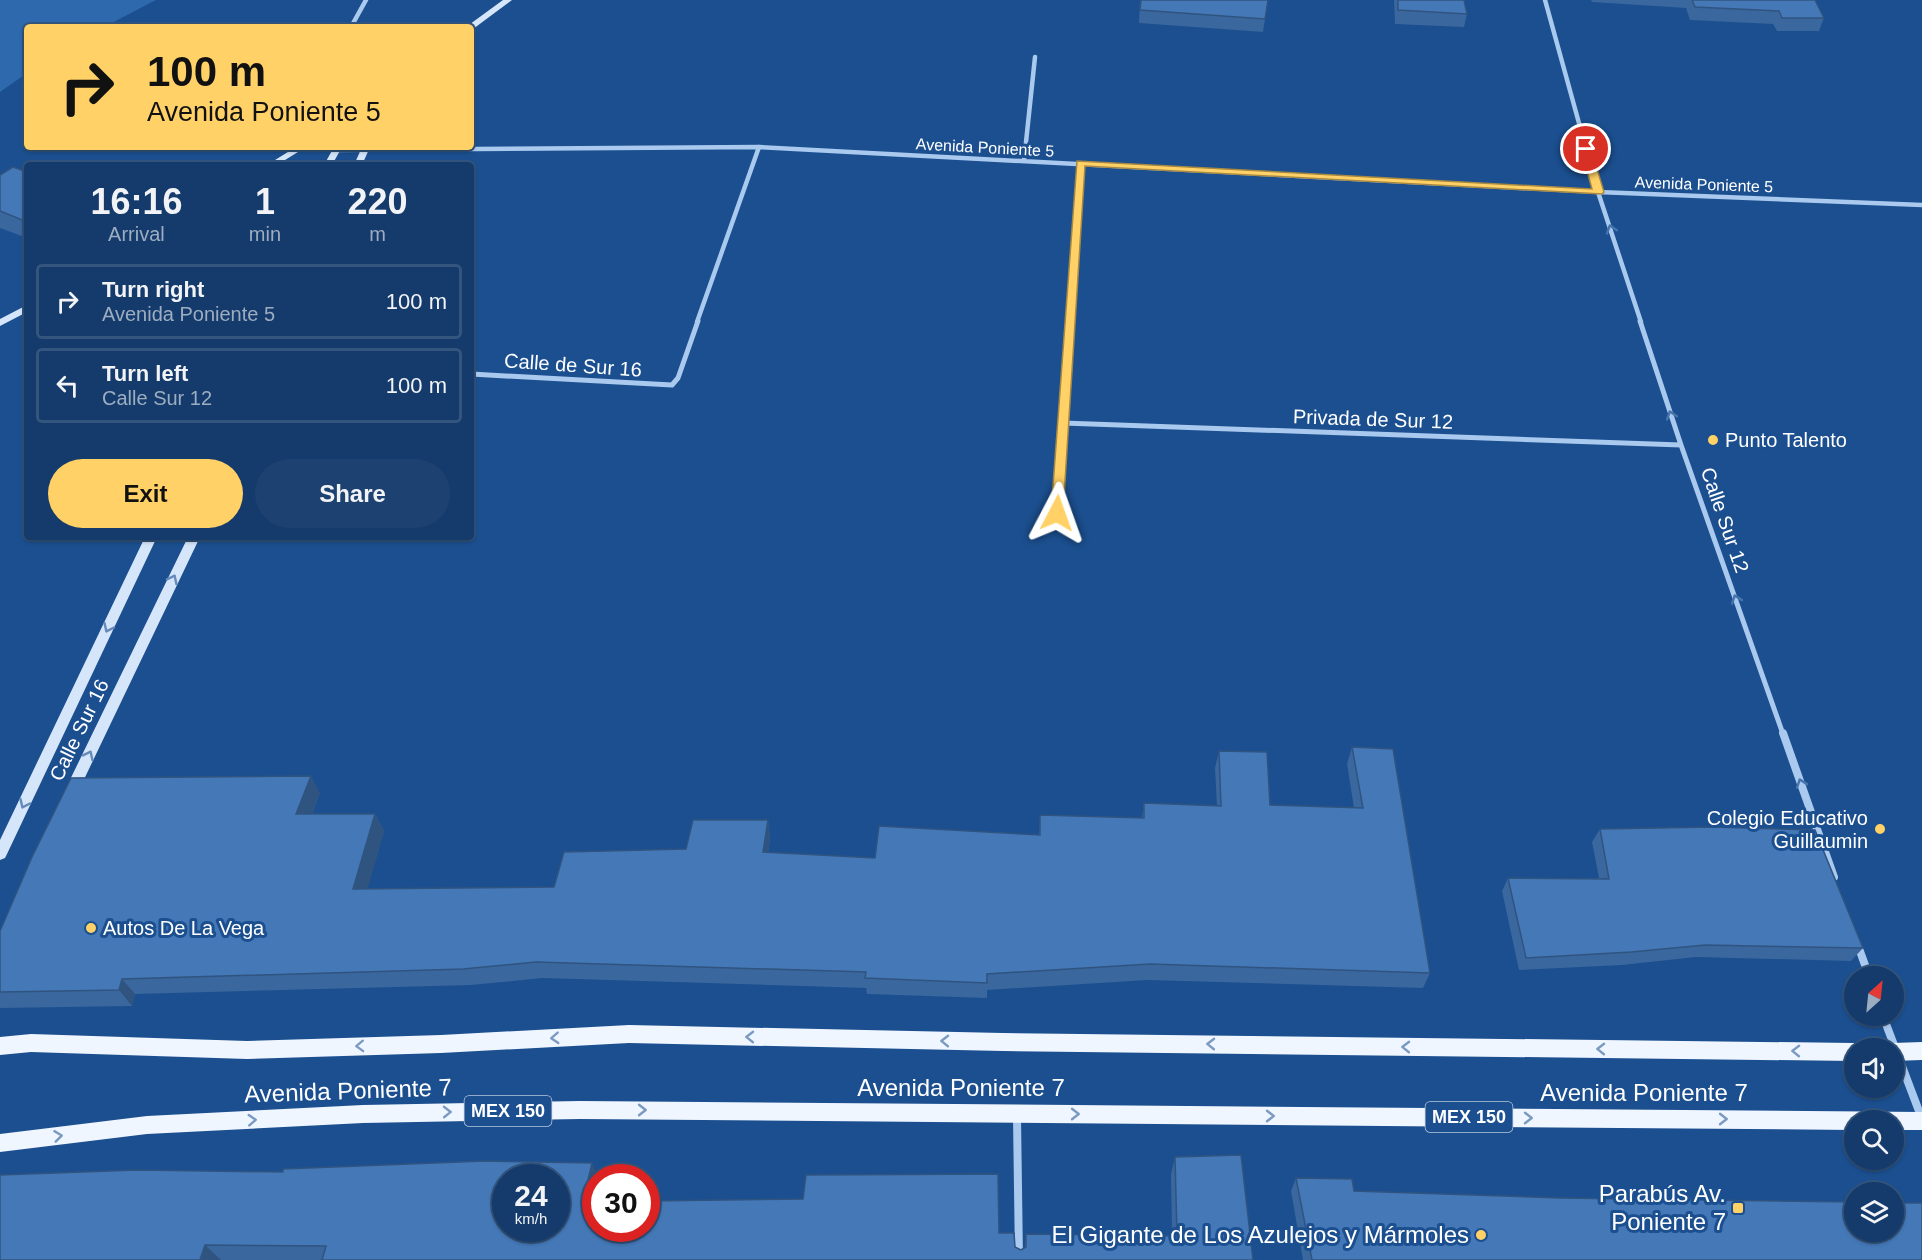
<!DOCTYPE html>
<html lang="en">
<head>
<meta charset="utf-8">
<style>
	body { margin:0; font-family:Helvetica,sans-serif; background:#1d4271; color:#f1f3f6; height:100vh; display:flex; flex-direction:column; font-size:22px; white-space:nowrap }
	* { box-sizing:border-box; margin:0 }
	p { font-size:20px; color:#9dadc1 }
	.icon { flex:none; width:33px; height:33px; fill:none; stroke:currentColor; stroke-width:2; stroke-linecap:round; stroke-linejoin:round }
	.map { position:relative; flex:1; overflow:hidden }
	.sheet { position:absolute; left:24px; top:162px; width:450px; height:378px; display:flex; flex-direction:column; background:#143b6b; border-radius:6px; box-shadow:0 2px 4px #0004,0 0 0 2px #33557e }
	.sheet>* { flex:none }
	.hud { position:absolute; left:24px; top:24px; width:450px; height:126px; border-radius:6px; box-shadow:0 2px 4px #0004,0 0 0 2px #33557e; background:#ffd166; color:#111; overflow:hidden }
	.needle { width:39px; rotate:27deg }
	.tools { position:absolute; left:1844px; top:966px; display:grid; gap:12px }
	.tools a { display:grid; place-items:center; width:60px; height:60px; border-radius:50%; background:#143b6b; box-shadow:0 2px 4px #0004,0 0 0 2px #33557e; font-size:30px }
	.speed { position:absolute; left:492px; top:1164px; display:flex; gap:12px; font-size:30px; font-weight:700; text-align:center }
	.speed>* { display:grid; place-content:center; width:78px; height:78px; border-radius:50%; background:#143b6b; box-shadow:0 2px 4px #0004,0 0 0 2px #33557e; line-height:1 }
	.speed small { font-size:15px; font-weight:400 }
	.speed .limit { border:9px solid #d22; background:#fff; color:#111 }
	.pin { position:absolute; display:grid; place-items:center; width:51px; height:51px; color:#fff; margin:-26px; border:3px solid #fff; border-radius:50%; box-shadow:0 2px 6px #0007 }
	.me { position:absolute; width:66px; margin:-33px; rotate:4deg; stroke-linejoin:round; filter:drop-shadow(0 0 4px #0008) }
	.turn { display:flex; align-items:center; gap:21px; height:126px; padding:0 24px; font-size:27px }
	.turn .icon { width:78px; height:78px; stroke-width:2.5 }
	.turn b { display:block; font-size:42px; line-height:51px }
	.eta { display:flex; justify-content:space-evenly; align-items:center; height:102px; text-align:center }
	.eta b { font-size:36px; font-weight:800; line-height:42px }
	.primary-button { display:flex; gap:12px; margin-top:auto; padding:12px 24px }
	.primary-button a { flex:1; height:69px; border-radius:36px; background:#ffd166; color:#111; font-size:24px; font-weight:800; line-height:69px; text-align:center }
	.primary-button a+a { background:#1d4271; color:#f1f3f6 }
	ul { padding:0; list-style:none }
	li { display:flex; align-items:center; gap:18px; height:75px; margin:0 12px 9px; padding:0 12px; border:3px solid #33557e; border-radius:6px }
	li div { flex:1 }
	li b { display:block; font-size:22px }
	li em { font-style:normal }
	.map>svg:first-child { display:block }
</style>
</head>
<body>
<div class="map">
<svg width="1922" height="1260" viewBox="0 0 1922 1260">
	<rect width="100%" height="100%" fill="#1b4f8f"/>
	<path fill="#2e69ad" d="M0,0H156L104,27H27V73L0,92Z"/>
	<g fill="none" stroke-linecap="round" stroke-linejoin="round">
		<path stroke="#a9c9ee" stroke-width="4.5" d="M1545,0L1598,192L1641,322
			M351,27L366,0
			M335,150L759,147L1598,192L1922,205
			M1024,161L1035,57
			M697,322L759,147
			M1070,322L1080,163"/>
		<path stroke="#a9c9ee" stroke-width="5" d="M1640,321L1681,445L1783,734
			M471,374L672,385L678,378L698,321
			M1063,423L1681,445
			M1057,513L1070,321"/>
		<path stroke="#a9c9ee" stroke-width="8" d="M1783,733L1834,877
			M1857,943L1869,976
			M1883,1016L1922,1119
			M1017,1117L1019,1260"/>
		<path fill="#d6e6fa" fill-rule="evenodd" d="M503,0H512L473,29L466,27Z
			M296,147H306L277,165H267Z
			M334,147H342L332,165H324Z
			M362,147H370L362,165H354Z
			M27,305V312L0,326V319Z
			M145,537H157L7,854L5,858L0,860V840Z
			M188,537H200L77,794L72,795L67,794L65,790Z"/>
		<path fill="#f0f6ff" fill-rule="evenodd" d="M629,1025L1003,1033L1854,1043L1862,1048H1854V1061L1003,1051L629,1043L441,1053L247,1059L31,1052L0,1055V1037L31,1034L247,1041L441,1035Z
			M1922,1042V1060L1893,1061V1048H1885L1893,1043Z
			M580,1101L1922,1112V1130H1893V1120H1854V1130L580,1119L363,1123L147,1134L0,1152V1134L147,1116L363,1105Z"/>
	</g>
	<path fill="#3a679d" d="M1140,0H1268L1263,32L1139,23Z
		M1394,0H1464L1467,14L1464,27L1395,24Z
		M1591,0H1815L1824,18L1819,31H1777L1773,24L1690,20L1686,8L1592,2Z
		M27,172V238L0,228V175Z
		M1352,747L1430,973L1423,988L1147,980L987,990V998L867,994L866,988L543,978L471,985L135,994L132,1006L0,1008V931L320,793L312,814H375L384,831L367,889L554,887L686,849L768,820L770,837L768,853L875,858L1039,835L1040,815L1142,818L1144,803L1217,806L1215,768L1219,751L1270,805L1354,808L1347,764Z
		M1600,829L1863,948L1851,961L1696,957L1622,965L1519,970L1502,891L1508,878H1599L1592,842Z
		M1175,1157L1253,1260H0L596,1178L595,1202L999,1233L1015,1247L1021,1250L1025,1247L1026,1234L1172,1236L1171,1174Z
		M1296,1178L1354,1191L1559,1198L1922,1260H1303L1291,1191Z"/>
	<path fill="#305480" d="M311,776L320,793L305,831L296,814Z
		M375,814L384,831L363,905L353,889Z
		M768,820L770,837L766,869L763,852Z
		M122,979L135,994L132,1006L119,990Z
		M592,1163L599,1178H596V1199L591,1218L583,1202Z
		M205,1245L221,1260H200Z"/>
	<path fill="#4478b7" stroke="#305480" stroke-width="1.5" fill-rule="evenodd" d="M1141,0H1268L1265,19L1140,10Z
		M1398,0H1464L1467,14L1398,10Z
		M1692,0H1815L1824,18H1782L1779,11L1695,7Z
		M13,167L27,172V222L0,211V175Z
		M1352,747L1393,749L1430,973L1150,964L987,974V983L865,978L866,972L536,962L463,969L122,979L119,990L0,992V931L32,857L71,778L311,776L296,814H375L353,889L554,887L564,852L686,849L693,820H768L763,852L875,858L879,826L1040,835V815L1144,818V803L1221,806L1219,751L1267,752L1270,805L1363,808Z
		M1713,827L1815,830L1863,948L1705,945L1631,952L1526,958L1508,878L1609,879L1600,829Z
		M1241,1155L1253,1260H322L326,1246L205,1245L200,1260H0V1175L137,1170L283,1172V1169L485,1161L592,1163L583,1202H596V1228H646V1201L803,1199L806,1175L998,1174L999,1233H1014L1015,1247L1021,1250L1026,1247V1234L1177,1236L1175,1157ZM506,1178H556V1228H506Z
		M1296,1178L1352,1179L1354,1191L1559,1198L1854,1202V1232H1893V1203H1922V1260H1312Z"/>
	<defs><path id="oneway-chevron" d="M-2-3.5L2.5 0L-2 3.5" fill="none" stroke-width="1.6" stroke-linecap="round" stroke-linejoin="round" transform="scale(1.5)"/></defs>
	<g stroke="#4674ac">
		<use href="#oneway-chevron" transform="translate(1611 229) rotate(-108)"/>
		<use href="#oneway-chevron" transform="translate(1671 415) rotate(-108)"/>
		<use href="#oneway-chevron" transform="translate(1736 599) rotate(-109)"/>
		<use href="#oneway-chevron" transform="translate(1801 783) rotate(-109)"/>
	</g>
	<g stroke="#668bba">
		<use href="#oneway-chevron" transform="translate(173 579) rotate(-64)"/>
		<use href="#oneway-chevron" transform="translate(108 628) rotate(115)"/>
		<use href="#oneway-chevron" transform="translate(89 755) rotate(-64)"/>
		<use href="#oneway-chevron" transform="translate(24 804) rotate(115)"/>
	</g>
	<g stroke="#7b9ac1">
		<use href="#oneway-chevron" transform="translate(750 1037) rotate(-179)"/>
		<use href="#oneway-chevron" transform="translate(555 1038) rotate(177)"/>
		<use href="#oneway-chevron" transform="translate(945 1041) rotate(-179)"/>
		<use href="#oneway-chevron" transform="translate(1211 1044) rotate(-179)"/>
		<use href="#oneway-chevron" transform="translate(360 1046) rotate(178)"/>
		<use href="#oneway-chevron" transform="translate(1406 1047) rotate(-179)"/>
		<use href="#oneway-chevron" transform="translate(1601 1049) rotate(-179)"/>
		<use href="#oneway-chevron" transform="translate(1796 1051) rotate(-179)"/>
		<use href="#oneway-chevron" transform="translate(642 1110)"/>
		<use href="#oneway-chevron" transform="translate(447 1112) rotate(-1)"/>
		<use href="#oneway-chevron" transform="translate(1075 1114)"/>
		<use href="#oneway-chevron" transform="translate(1270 1116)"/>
		<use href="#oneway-chevron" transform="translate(1528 1118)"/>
		<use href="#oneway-chevron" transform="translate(1723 1119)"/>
		<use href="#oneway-chevron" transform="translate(252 1120) rotate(-3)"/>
		<use href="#oneway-chevron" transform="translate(58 1136) rotate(-7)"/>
	</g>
	<path fill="#ffd166" stroke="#a68842" stroke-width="1.5" d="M1586,146L1591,149L1604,192L1602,194L1085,166L1063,513L1057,517L1053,516L1051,513L1077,161L1592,189L1581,149Z"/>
	<g fill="#ffd166" stroke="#1b4f8f" stroke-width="2">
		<circle cx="1713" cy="440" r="6"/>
		<circle cx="1880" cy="829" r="6"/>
		<circle cx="91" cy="928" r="6"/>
		<rect x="1732" y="1202" width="12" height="12" rx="3"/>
		<circle cx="1481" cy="1235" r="6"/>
	</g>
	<g text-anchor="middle" stroke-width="6" stroke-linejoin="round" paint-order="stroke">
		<g font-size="16" fill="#fff" stroke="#1b4f8f">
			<text transform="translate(985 147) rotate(3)" y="6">Avenida Poniente 5</text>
			<text transform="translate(1704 184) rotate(2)" y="6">Avenida Poniente 5</text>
		</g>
		<g fill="#1b4f8f" stroke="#bbcadd" stroke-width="1.5">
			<rect x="464.5" y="1096" width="87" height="30" rx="4.5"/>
			<rect x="1425.5" y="1102" width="87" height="30" rx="4.5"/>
		</g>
		<g font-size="18" font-weight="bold" fill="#fff">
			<text x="508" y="1117">MEX 150</text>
			<text x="1469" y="1123">MEX 150</text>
		</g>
		<g font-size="20" fill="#fff" stroke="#1b4f8f">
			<text transform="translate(573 365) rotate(4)" y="7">Calle de Sur 16</text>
			<text transform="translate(1373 419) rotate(2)" y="7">Privada de Sur 12</text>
			<text transform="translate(1725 520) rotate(71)" y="7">Calle Sur 12</text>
			<text transform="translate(79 730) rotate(-64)" y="7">Calle Sur 16</text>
		</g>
		<g font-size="20" fill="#fff" stroke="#1b4f8f" text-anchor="start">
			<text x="1725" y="447">Punto Talento</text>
			<text x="1868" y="825" text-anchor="end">Colegio Educativo<tspan x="1868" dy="23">Guillaumin</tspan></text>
			<text x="103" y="935">Autos De La Vega</text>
		</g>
		<g font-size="24" fill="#fff" stroke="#1b4f8f">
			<text x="961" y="1096">Avenida Poniente 7</text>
			<text transform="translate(348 1091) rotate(-2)" y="8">Avenida Poniente 7</text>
			<text x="1644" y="1101">Avenida Poniente 7</text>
		</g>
		<g font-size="24" fill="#fff" stroke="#1b4f8f" text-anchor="end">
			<text x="1726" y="1202">Parabús Av.<tspan x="1726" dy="28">Poniente 7</tspan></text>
			<text x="1469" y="1243">El Gigante de Los Azulejos y Mármoles</text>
		</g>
	</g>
</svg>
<div class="tools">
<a><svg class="needle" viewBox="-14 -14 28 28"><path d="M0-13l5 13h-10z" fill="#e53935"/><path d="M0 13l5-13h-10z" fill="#9dadc1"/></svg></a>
<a><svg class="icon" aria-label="sound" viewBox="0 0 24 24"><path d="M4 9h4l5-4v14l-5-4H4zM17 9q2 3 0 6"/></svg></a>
<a><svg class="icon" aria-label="search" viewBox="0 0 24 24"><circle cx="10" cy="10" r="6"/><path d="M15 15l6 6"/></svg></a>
<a><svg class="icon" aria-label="layers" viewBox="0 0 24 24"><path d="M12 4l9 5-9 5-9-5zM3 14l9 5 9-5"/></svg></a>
</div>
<div class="speed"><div>24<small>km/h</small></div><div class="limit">30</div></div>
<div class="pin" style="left:1586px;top:149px;background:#d93025"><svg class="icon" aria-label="arrive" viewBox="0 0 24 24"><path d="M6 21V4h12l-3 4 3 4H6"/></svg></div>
<svg class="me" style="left:1057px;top:513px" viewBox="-20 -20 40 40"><path d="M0-17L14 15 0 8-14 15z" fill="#ffd166" stroke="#fff" stroke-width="4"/></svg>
<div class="hud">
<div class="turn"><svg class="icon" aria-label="right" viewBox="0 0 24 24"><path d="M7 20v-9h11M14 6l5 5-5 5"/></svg><div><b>100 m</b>Avenida Poniente 5</div></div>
</div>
<section class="sheet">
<div class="eta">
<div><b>16:16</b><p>Arrival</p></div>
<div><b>1</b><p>min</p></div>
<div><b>220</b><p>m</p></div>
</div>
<ul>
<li><svg class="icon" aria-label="right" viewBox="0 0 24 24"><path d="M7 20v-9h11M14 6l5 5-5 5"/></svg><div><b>Turn right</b><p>Avenida Poniente 5</p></div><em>100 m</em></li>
<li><svg class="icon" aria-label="left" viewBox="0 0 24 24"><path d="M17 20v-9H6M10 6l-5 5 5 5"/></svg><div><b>Turn left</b><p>Calle Sur 12</p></div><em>100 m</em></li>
</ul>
<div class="primary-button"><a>Exit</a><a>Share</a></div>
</section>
</div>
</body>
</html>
